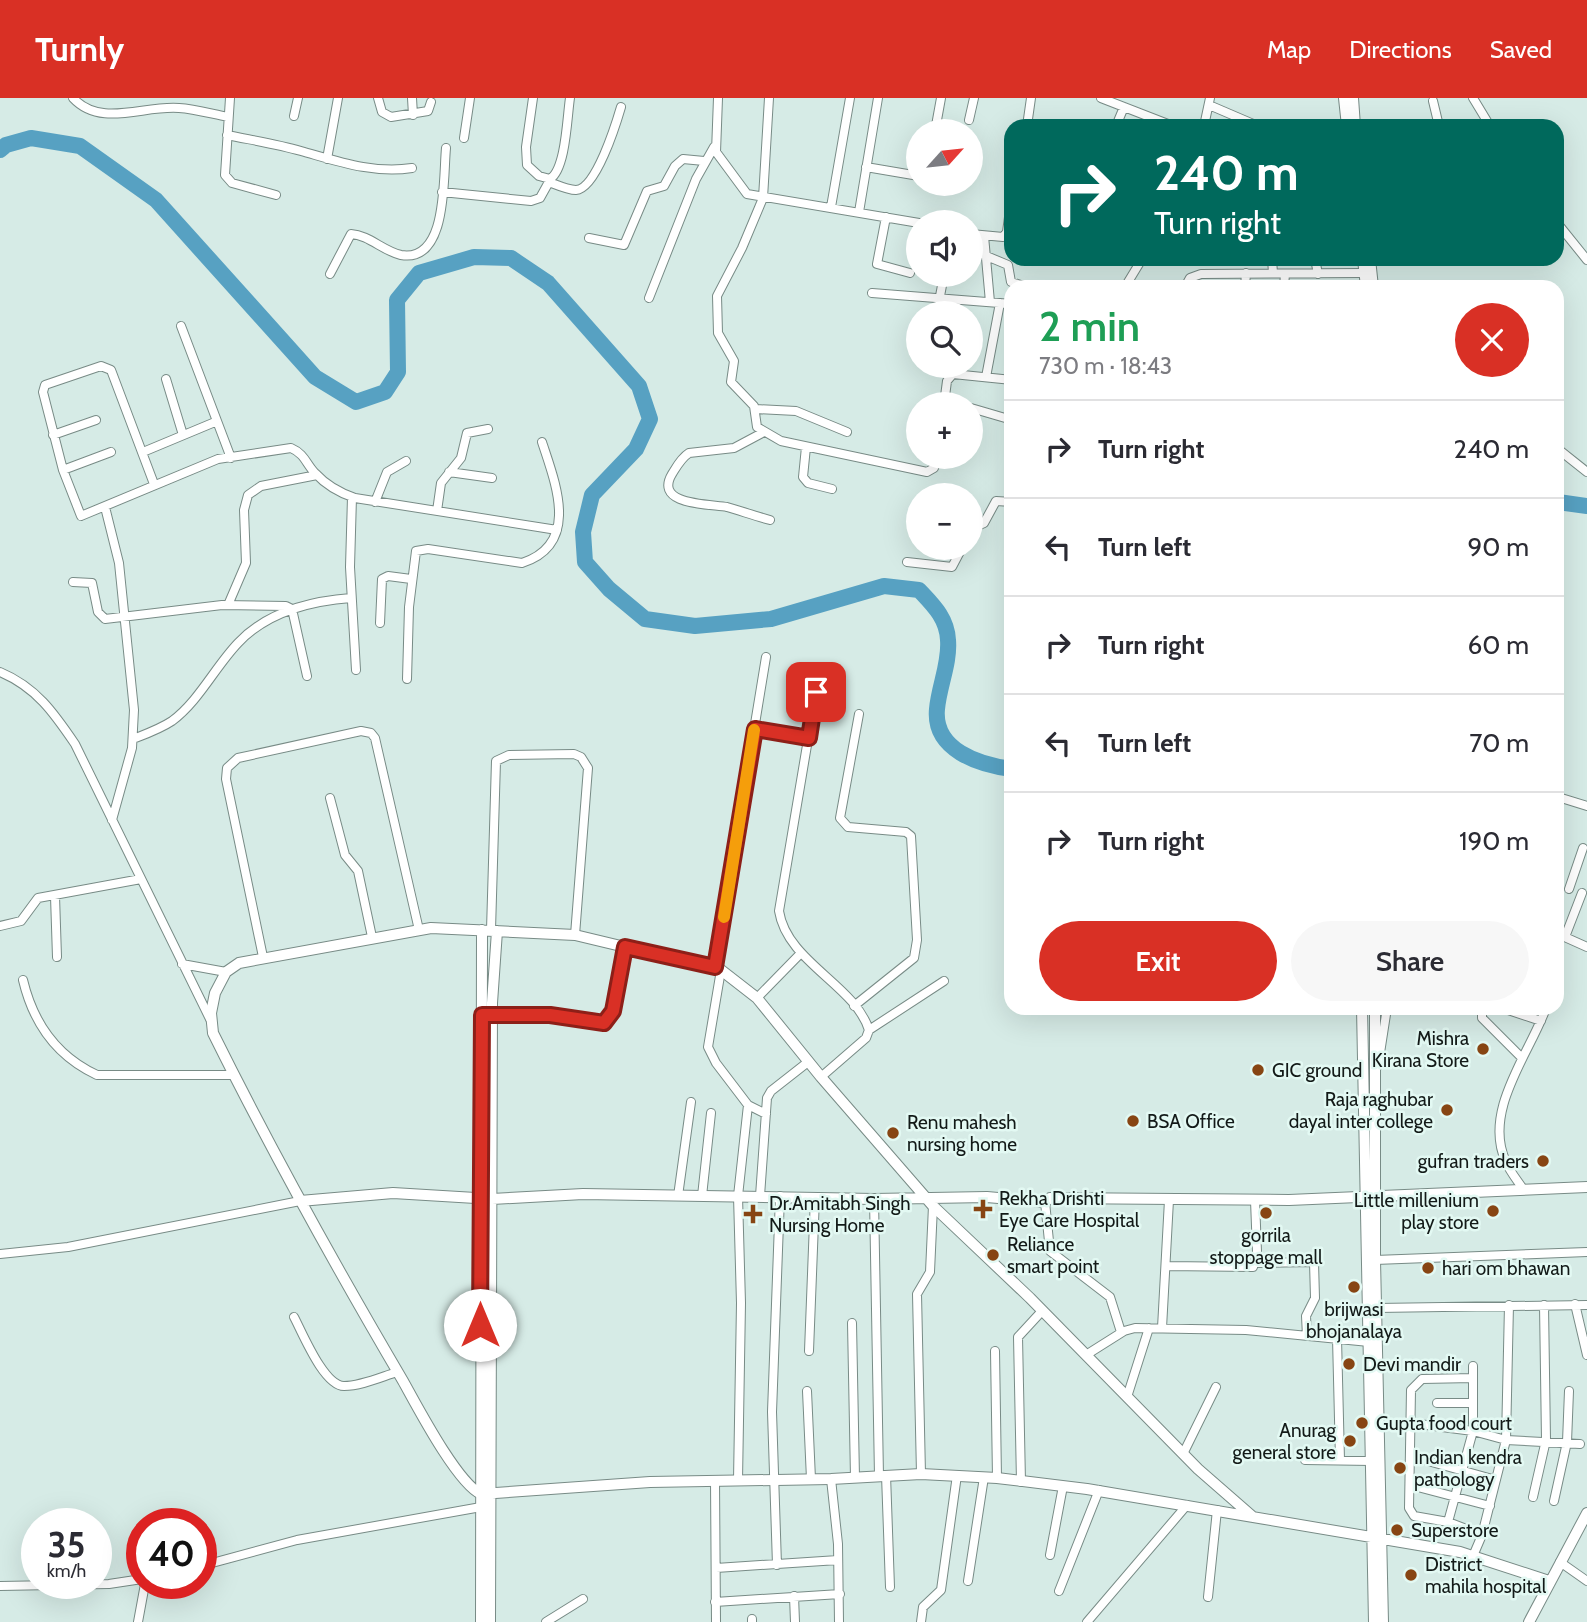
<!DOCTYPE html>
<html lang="en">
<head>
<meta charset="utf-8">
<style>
	body { margin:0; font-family:Cabin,sans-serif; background:#f7f7f7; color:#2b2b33; height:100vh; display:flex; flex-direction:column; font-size:26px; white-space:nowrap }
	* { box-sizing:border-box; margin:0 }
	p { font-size:23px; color:#7c7c81 }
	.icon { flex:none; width:38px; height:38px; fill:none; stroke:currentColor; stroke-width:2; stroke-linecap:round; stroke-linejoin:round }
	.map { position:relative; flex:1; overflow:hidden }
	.panel { position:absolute; left:1004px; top:182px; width:560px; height:735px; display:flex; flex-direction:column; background:#fff; border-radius:21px; box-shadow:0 7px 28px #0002 }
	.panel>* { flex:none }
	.hud { position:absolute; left:1004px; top:21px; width:560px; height:147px; border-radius:21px; box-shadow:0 7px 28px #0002; background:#00695c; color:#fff; overflow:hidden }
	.needle { width:46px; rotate:63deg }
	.buttons { position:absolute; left:906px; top:21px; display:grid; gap:14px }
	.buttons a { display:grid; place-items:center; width:77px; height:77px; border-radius:50%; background:#fff; box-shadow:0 7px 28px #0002; font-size:35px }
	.speed { position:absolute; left:21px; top:1410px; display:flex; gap:14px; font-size:35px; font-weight:700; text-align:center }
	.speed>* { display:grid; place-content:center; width:91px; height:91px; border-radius:50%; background:#fff; box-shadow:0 7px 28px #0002; line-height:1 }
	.speed small { font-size:18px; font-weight:400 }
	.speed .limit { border:10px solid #d22; background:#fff; color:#111 }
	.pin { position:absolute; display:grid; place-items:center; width:60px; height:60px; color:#fff; margin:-30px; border-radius:14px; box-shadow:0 4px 10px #0006 }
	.me { position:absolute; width:77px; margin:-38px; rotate:0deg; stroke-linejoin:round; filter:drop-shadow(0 0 5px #0008) }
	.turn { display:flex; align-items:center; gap:24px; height:147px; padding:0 35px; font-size:32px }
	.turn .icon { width:91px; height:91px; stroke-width:2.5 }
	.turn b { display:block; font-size:49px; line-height:60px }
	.round { display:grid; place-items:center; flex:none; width:74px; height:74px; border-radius:37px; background:#f7f7f7 }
	.summary { display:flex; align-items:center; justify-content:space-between; height:119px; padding:0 35px }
	h1 { font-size:42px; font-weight:600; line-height:52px; color:#1e9e55 }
	.cta { display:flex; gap:14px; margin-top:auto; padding:14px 35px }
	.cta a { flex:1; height:80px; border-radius:42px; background:#d93025; color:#fff; font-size:28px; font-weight:600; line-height:80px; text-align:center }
	.cta a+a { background:#f7f7f7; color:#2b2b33 }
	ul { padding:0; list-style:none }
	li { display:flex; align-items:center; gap:21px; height:98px; padding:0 35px; border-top:2px solid #e1e1e2 }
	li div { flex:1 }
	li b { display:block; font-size:26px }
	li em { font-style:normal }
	header { display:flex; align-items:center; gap:42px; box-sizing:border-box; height:98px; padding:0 35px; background:#d93025; color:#fff }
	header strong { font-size:33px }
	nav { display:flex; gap:38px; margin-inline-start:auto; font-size:24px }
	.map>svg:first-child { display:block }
</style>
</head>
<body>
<header>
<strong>Turnly</strong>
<nav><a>Map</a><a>Directions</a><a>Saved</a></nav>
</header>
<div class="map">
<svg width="1587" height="1524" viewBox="0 0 1587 1524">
	<rect width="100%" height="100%" fill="#d6ebe6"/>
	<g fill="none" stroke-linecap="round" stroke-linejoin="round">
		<path stroke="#57a1c2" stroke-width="16" d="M0,52L6,47L31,40L80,48L156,102L315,279L356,304L385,294L398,274L397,202L419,175L474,159L511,160L548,185L639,288L650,321L636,351L592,397L583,434L585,464L609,491L645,521L695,528L771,521L884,488L919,492C933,507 947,520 948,542C950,565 939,588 937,611C933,652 979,667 1012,671
			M1558,404L1587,408"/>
		<g stroke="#788b86" stroke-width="10">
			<path id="minor" d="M73,0C101,30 143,7 179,10C195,11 212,16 228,19
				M230,0L225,77L232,85L276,97
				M378,0L382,14L391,19L428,13L431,4
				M412,0L413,17
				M533,0L526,49L527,67L539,78L550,81C566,71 567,19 570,0
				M718,0L716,54L747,96L919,125
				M769,0L763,100L742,150L717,198L718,235L734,263L731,284L754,308L757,329L781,343L927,374L934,370L937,359
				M1101,0L1173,28
				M1473,0L1490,28
				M1433,3L1439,28
				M1209,7L1258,28
				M294,18L298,0
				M969,22L974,0
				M1027,28L1031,0
				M1116,28L1124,9
				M1204,28L1210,0
				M935,33L941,0
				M227,37C251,42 277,46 301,53C337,63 373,76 412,70
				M464,40L470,0
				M327,61L338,0
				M866,69L919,78
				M549,84C557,87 568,92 576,92C596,91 616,26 621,9
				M442,94L531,103L540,100L550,82
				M831,109L850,0
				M859,114L878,0
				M886,119L877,166L910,175
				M1558,126L1587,162
				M971,136L1003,139L1007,134L1012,97
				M984,138L990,204
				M589,140L624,147L647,93L664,88L675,68L683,61L704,63
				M984,157L1008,167L1011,184L1027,189
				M1272,161L1273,175
				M1315,161L1318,176
				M330,176L351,136C369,137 383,153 401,157C448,165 443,80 446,50
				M1125,189L1142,161
				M1185,189L1190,180L1201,176L1365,175
				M1245,189L1246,175
				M1284,189L1285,176
				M872,195L1012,206
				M940,198L944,177
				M649,200L696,81L714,49
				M181,228L231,360
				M986,279L1000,205
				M166,281L183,337
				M944,306L947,283L953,276L1012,282
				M971,310L1012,322
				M756,311L796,313L847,334
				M764,334L734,350L689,355C681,360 677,368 672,376C653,408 712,406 727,409C741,413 755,418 770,422
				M53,337L96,322
				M806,349L803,379L808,385L832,391
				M1558,351L1587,374
				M143,354L215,324
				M63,372L111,354
				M449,374L492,380
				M154,386L111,272L101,268L45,287L43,294L63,372L81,418L218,361L291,350C305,356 306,366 315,375C326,387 340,395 355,400L557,432
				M352,399L350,469L356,572
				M375,404L387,374L406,363
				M105,409L119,465L134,612L132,650L112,722
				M437,413L441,385L461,360L467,335L488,331
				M971,431L984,425L996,403L1012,404
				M907,464L952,469L962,450
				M73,484L92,485L98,514L105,521L222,507L286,508L292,511L307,578
				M228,507L246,465L244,412L248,397L261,388L317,377
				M380,525L382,481L388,478L411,481
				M0,574C36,589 54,615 75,646L210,921
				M407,581L409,509L416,453L428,451L522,465C581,446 555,384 542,344
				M816,594L779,813C787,864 855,887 869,932L866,940L821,979
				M755,631L809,640
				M133,641C146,636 160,631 172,623C199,603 215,569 238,545C267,514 311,503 351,500
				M1558,699L1587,708
				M330,700L345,757L358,773L372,839
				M1569,791L1583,750
				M55,798L57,859
				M0,828L21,823L38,800L141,781
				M491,832L496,663L509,657L574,656L581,659L588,670L575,837
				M1558,836L1587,849
				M1565,839L1582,795
				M263,859L226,681L227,670L238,660L361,633L371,635L375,640L419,832
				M182,866L226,874
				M715,869L766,559
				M721,872L708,949L716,965L748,1007L766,1016
				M23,882C33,924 56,958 97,977H234
				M757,900L801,855
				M854,908L914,860L917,842L911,738L906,734L848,729L840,720L859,616
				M1482,910V920L1522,960
				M1502,910L1541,923
				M489,917H550L604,925L613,913L625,849
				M869,932L944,883
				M1378,968L1387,910
				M1523,1091C1518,1083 1510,1074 1506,1064C1482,1013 1530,955 1546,910
				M678,1098L691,1004
				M702,1098L711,1015
				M760,1098L767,1000L771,993L808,964
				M874,1101L879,1378
				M1045,1104L1050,1153L1110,1199L1121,1234
				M0,1156L68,1149L300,1103
				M1375,1162L1587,1154
				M1256,1165L1314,1164L1315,1200L1306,1218L1307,1238
				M1166,1168L1253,1169L1257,1154L1255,1102
				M1575,1206L1587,1257
				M1377,1210L1587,1207
				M294,1219C303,1236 324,1288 344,1288C361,1288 381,1279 397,1274
				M852,1225L855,1380
				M1162,1230L1169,1102
				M1337,1240L1340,1362
				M809,1253L815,1099
				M995,1253L997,1380
				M1086,1257L1124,1233L1135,1230L1246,1232L1369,1244
				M1473,1280L1422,1281L1411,1292L1409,1410L1414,1418L1448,1424L1482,1437
				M807,1293L811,1381
				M1127,1299L1149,1230
				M1437,1305H1473
				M1411,1325L1473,1333L1506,1342L1580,1346
				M1183,1356L1216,1289
				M1410,1358L1496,1382
				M1305,1362L1372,1363
				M921,1376L917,1196L930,1174L933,1108
				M886,1377L890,1489
				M831,1381L838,1446L839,1524
				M715,1382L716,1524
				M738,1382L741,1205L738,1098L748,1007
				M1021,1384L1018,1239L1042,1213
				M1410,1387L1490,1408
				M1533,1399L1546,1342L1544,1207
				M1554,1403L1567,1344L1569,1293
				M1448,1424L1473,1333V1268
				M1050,1457L1063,1388
				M1473,1458L1482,1437L1506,1342L1509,1207
				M1560,1464L1587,1483
				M777,1467L772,1314L780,1098
				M201,1468L297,1442L481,1409
				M716,1470L838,1462
				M968,1483L984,1379
				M0,1488L109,1486L142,1481
				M1059,1493L1099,1392
				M794,1498L795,1524
				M1208,1499L1217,1412
				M715,1504L840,1496
				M752,1521V1524
				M138,1524L145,1486
				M546,1524L583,1501
				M921,1524L923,1509L941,1492L957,1377
				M1087,1524L1187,1407"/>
		</g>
		<g stroke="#788b86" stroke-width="12">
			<path id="tertiary" d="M1344,0L1347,28
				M1353,0L1355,28
				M1363,161L1366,189
				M1370,161L1373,189
				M1362,910L1374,1524
				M1375,910V1162L1383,1524
				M300,1103L393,1095L492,1101L583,1096L874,1101L987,1099L1045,1104L1050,1100L1289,1102L1587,1089
				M1253,1419L1198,1371L1030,1200L933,1108L821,979L757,900L721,872L575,837L431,830L239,865L226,874L215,895L211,915L213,935C272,1054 336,1169 403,1283C417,1308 457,1385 481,1396L650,1384L831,1381L921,1376L997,1380L1087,1391L1460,1454L1549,1483
				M481,1524L482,832
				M490,1524L492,905L497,833
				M1529,1524L1587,1415"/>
		</g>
		<use href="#minor" stroke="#fff" stroke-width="8"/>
		<use href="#tertiary" stroke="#fff" stroke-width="10"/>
	</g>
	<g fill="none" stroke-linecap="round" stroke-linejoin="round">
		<g stroke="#8d1f18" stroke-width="18">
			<path id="route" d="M480,1227L482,917H550L604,925L613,913L625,849L715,869L755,631L809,640L816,594"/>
		</g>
		<use href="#route" stroke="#d93025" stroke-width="12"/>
		<path stroke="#f59e0b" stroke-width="12" d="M724,819L754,632"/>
	</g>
	<g fill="#874513" stroke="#e3f9f3" stroke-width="2.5">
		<circle cx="1483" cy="951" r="7"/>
		<circle cx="1258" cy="972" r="7"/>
		<circle cx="1447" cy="1012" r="7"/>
		<circle cx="1133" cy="1023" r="7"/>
		<circle cx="893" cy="1035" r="7"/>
		<circle cx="1543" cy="1063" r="7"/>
		<path d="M979.5 1100.5h7v7h7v7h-7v7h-7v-7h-7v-7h7z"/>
		<circle cx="1493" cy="1113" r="7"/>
		<circle cx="1266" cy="1115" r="7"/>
		<path d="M749.5 1105.5h7v7h7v7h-7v7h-7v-7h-7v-7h7z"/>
		<circle cx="993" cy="1157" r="7"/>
		<circle cx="1428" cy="1170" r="7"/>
		<circle cx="1354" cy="1189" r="7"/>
		<circle cx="1349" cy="1266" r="7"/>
		<circle cx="1362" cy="1325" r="7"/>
		<circle cx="1350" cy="1343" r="7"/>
		<circle cx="1400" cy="1370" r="7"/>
		<circle cx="1397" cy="1432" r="7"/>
		<circle cx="1411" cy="1477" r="7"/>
	</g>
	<g text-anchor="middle" stroke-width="5" stroke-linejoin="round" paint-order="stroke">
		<g font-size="19" fill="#131a18" stroke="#e3f9f3" text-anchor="start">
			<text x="1469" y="947" text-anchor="end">Mishra<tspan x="1469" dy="22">Kirana Store</tspan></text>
			<text x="1272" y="979">GIC ground</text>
			<text x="1433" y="1008" text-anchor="end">Raja raghubar<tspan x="1433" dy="22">dayal inter college</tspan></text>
			<text x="1147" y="1030">BSA Office</text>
			<text x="907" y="1031">Renu mahesh<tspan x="907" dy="22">nursing home</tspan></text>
			<text x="1529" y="1070" text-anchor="end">gufran traders</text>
			<text x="999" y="1107">Rekha Drishti<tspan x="999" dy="22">Eye Care Hospital</tspan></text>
			<text x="1479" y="1109" text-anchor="end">Little millenium<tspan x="1479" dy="22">play store</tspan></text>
			<text x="769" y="1112">Dr.Amitabh Singh<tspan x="769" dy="22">Nursing Home</tspan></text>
			<text x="1266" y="1144" text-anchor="middle">gorrila<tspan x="1266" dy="22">stoppage mall</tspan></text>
			<text x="1007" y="1153">Reliance<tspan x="1007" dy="22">smart point</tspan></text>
			<text x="1442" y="1177">hari om bhawan</text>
			<text x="1354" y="1218" text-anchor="middle">brijwasi<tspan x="1354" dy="22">bhojanalaya</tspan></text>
			<text x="1363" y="1273">Devi mandir</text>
			<text x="1376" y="1332">Gupta food court</text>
			<text x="1336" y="1339" text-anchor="end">Anurag<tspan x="1336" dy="22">general store</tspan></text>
			<text x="1414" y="1366">Indian kendra<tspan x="1414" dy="22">pathology</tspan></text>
			<text x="1411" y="1439">Superstore</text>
			<text x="1425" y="1473">District<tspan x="1425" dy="22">mahila hospital</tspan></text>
		</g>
	</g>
</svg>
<div class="buttons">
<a><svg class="needle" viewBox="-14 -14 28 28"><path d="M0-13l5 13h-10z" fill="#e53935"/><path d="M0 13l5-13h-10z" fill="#7c7c81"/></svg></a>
<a><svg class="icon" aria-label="sound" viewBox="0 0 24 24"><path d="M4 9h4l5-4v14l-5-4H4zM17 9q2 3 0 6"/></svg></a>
<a><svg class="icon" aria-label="search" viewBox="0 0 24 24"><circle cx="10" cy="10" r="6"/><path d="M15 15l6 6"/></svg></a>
<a>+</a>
<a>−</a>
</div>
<div class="speed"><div>35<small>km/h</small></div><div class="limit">40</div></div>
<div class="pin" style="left:816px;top:594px;background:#d93025"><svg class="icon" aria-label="arrive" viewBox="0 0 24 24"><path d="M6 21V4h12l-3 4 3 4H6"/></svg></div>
<svg class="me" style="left:480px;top:1227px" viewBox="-20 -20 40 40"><circle r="19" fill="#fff"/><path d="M0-13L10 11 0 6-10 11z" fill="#d93025"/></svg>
<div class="hud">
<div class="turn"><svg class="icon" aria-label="right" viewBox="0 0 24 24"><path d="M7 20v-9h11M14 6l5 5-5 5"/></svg><div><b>240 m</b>Turn right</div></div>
</div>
<section class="panel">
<div class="summary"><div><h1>2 min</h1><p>730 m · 18:43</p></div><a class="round" style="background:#d93025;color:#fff"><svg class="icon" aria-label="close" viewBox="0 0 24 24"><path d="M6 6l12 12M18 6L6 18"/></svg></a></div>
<ul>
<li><svg class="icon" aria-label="right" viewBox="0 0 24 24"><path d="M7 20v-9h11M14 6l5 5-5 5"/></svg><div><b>Turn right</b></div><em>240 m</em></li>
<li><svg class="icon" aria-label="left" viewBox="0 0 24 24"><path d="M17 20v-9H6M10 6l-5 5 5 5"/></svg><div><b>Turn left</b></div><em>90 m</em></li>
<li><svg class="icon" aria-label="right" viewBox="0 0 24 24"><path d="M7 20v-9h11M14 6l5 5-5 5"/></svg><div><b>Turn right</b></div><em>60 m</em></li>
<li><svg class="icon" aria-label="left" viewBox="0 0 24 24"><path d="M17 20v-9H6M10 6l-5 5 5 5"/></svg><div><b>Turn left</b></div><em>70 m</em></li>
<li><svg class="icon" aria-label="right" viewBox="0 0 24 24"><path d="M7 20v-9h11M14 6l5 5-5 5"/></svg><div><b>Turn right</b></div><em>190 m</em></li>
</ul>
<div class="cta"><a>Exit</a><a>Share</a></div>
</section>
</div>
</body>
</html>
